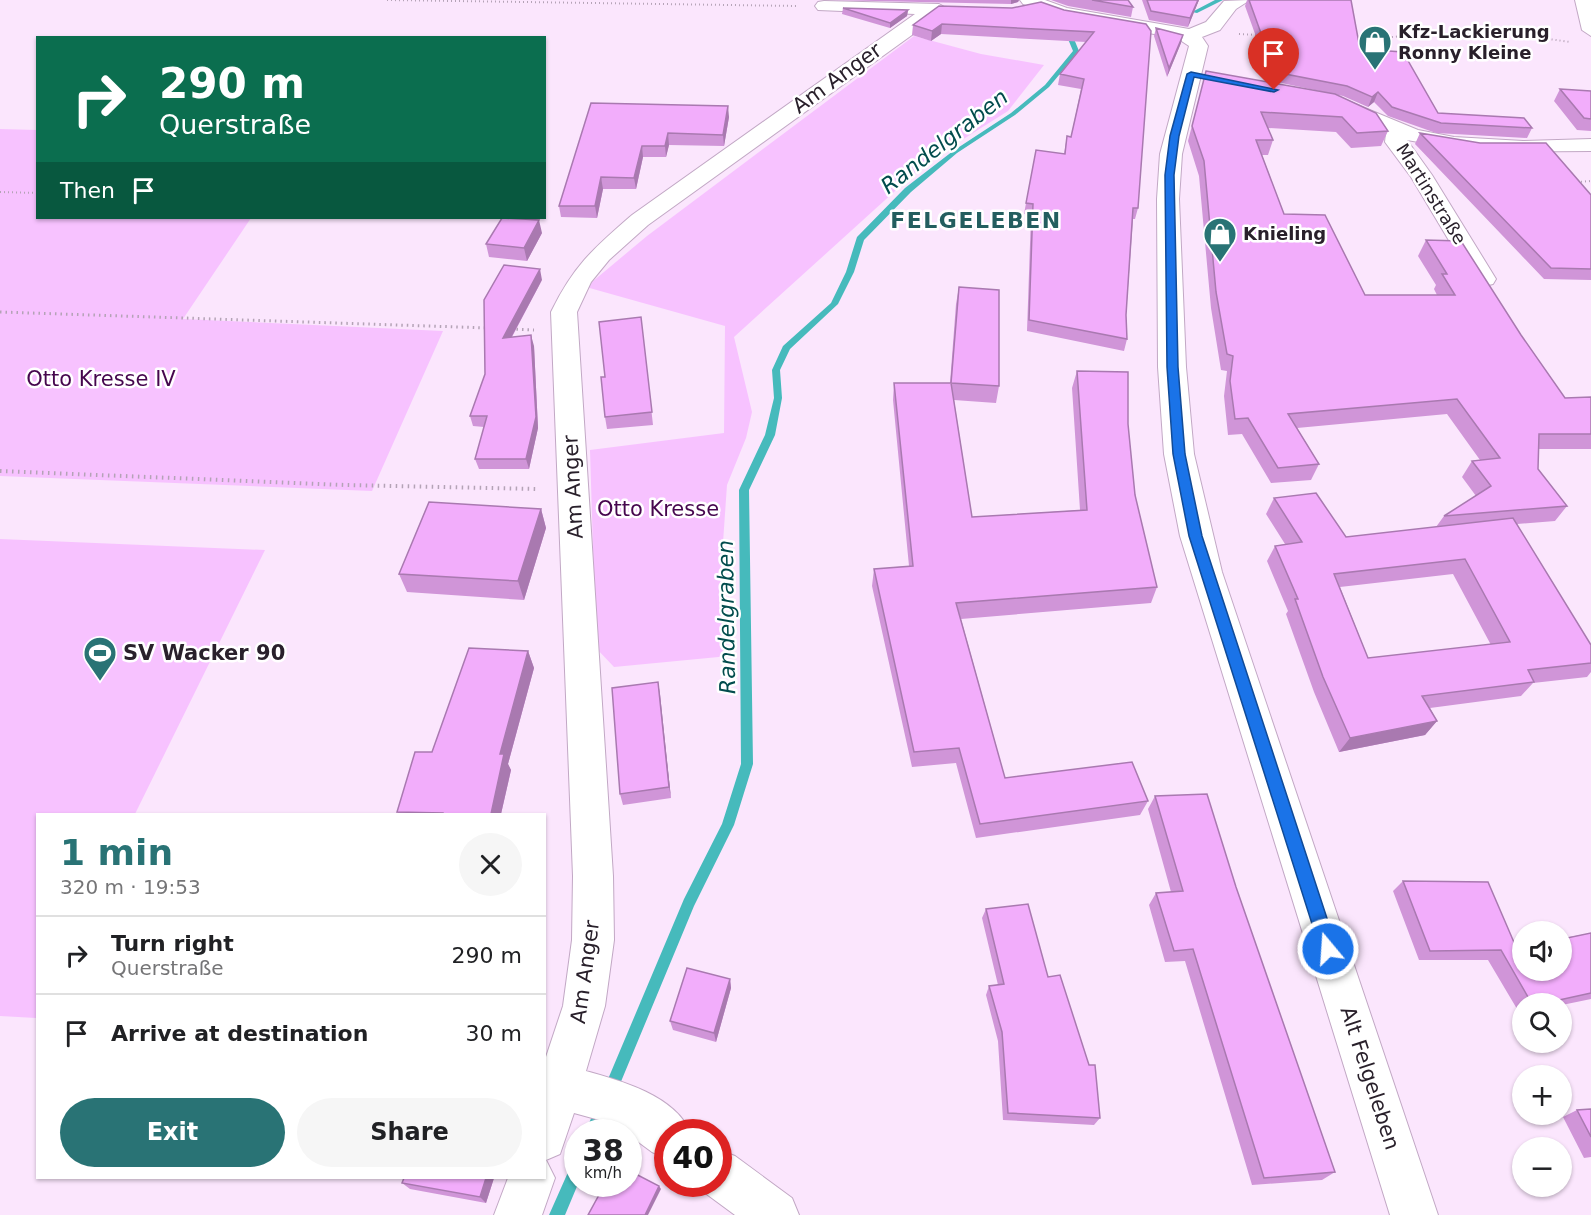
<!DOCTYPE html>
<html lang="en">
<head>
<meta charset="utf-8">
<style>
	body { margin:0; font-family:"DejaVu Sans",sans-serif; background:#f6f6f6; color:#202124; height:100vh; display:flex; flex-direction:column; font-size:22px; white-space:nowrap }
	* { box-sizing:border-box; margin:0 }
	p { font-size:20px; color:#757577 }
	.icon { flex:none; width:33px; height:33px; fill:none; stroke:currentColor; stroke-width:2; stroke-linecap:round; stroke-linejoin:round }
	.map { position:relative; flex:1; overflow:hidden }
	.side { position:absolute; left:36px; top:813px; width:510px; height:366px; display:flex; flex-direction:column; background:#fff; border-radius:0px; box-shadow:0 2px 4px #0004 }
	.side>* { flex:none }
	.top-card { position:absolute; left:36px; top:36px; width:510px; height:183px; border-radius:0px; box-shadow:0 2px 4px #0004; background:#0b6e4f; color:#fff; overflow:hidden }
	.controls { position:absolute; left:1512px; top:921px; display:grid; gap:12px }
	.controls a { display:grid; place-items:center; width:60px; height:60px; border-radius:50%; background:#fff; box-shadow:0 2px 4px #0004; font-size:30px }
	.speed { position:absolute; left:564px; top:1119px; display:flex; gap:12px; font-size:30px; font-weight:700; text-align:center }
	.speed>* { display:grid; place-content:center; width:78px; height:78px; border-radius:50%; background:#fff; box-shadow:0 2px 4px #0004; line-height:1 }
	.speed small { font-size:15px; font-weight:400 }
	.speed .limit { border:9px solid #d22; background:#fff; color:#111 }
	.pin { position:absolute; display:grid; place-items:center; width:51px; height:51px; color:#fff; margin:-62px -26px; border-radius:50% 50% 50% 0; rotate:-45deg; box-shadow:0 0 6px #0007 }
	.pin .icon { rotate:45deg }
	.me { position:absolute; width:66px; margin:-33px; rotate:342deg; stroke-linejoin:round; filter:drop-shadow(0 0 4px #0008) }
	.turn { display:flex; align-items:center; gap:21px; height:126px; padding:0 24px; font-size:27px }
	.turn .icon { width:78px; height:78px; stroke-width:2.5 }
	.turn b { display:block; font-size:42px; line-height:51px }
	.then { display:flex; align-items:center; height:57px; padding:0 24px; background:#0003; gap:12px; font-size:22px }
	.round { display:grid; place-items:center; flex:none; width:63px; height:63px; border-radius:32px; background:#f6f6f6 }
	.overview { display:flex; align-items:center; justify-content:space-between; height:102px; padding:0 24px }
	h1 { font-size:36px; font-weight:600; line-height:45px; color:#297375 }
	.action { display:flex; gap:12px; margin-top:auto; padding:12px 24px }
	.action a { flex:1; height:69px; border-radius:36px; background:#297375; color:#fff; font-size:24px; font-weight:600; line-height:69px; text-align:center }
	.action a+a { background:#f6f6f6; color:#202124 }
	ul { padding:0; list-style:none }
	li { display:flex; align-items:center; gap:18px; height:78px; padding:0 24px; border-top:2px solid #e0e0e0 }
	li div { flex:1 }
	li b { display:block; font-size:22px }
	li em { font-style:normal }
	.map>svg:first-child { display:block }
</style>
</head>
<body>
<div class="map">
<svg width="1591" height="1215" viewBox="0 0 1591 1215">
	<rect width="100%" height="100%" fill="#fbe6fd"/>
	<path fill="#f7c2ff" d="M914,36L981,54L1044,65L1008,111L927,162L734,337L752,412L746,438L727,485L719,600L729,656L614,667L596,648L590,450L724,433L725,326L586,287L647,236Z
		M0,129L37,130L38,218H251L183,319L443,331L372,491L0,476Z
		M0,539L265,550L135,814H38L36,1018L0,1016Z"/>
	<g fill="none" stroke-linecap="round" stroke-linejoin="round">
		<path fill="#46babc" fill-rule="evenodd" d="M1215,0H1223L1197,13L1192,12Z
			M1073,29L1078,30L1074,39L1079,51L1049,87L1015,115L957,153L911,192L864,240L854,272L838,304L790,349L780,370L782,398L775,435L749,490L753,764L734,825L694,906L615,1096L610,1098L605,1096L603,1091L684,899L722,824L741,764L739,490L765,435L774,398L772,370L783,346L831,303L846,272L857,237L905,188L953,151L1011,113L1045,85L1073,51L1068,39Z
			M603,1101L608,1103L610,1108L599,1132H585L598,1103Z
			M578,1159V1184L565,1215H549L573,1161Z"/>
		<g stroke="#c2a8c5" stroke-width="2">
			<path id="minor" d="M1020,0H1045L1067,8L1189,29L1206,22L1224,1L1250,0L1236,9L1220,30L1202,37L1208,46L1182,154L1179,199L1186,367L1194,454L1222,572L1438,1215H1390L1180,536L1164,454L1158,367L1157,199L1160,154L1189,46L1177,38L1063,18L1023,4Z
				M1575,0H1591V36L1582,30Z
				M824,1L939,4L948,9L648,225L609,260L591,282L577,312L613,876L614,940L605,1006L586,1071C622,1081 675,1096 690,1132H668V1159L652,1152L614,1124L574,1113L560,1154L546,1160L555,1178L542,1215H494L508,1178H544V1063L563,1006L572,940L573,876L551,312C574,265 593,249 632,215L915,14L818,10L815,6L818,2Z
				M1343,99L1418,130L1454,137L1523,141L1591,139V151L1476,152L1407,140L1432,175L1496,279L1493,284L1484,286L1475,284L1472,279L1411,177L1385,142L1386,133L1336,109L1333,105L1336,101Z
				M718,1150L735,1156L792,1198L799,1215H735L701,1190L699,1184H718Z"/>
		</g>
		<path stroke="#b4a3b6" stroke-width="2" stroke-dasharray="1 3" stroke-linecap="butt" d="M387,0L797,6
			M1239,34L1259,35
			M1356,40C1428,33 1498,31 1570,42
			M1577,182L1591,181
			M0,192L38,193"/>
		<path stroke="#b4a3b6" stroke-width="3" stroke-dasharray="1.5 4" stroke-linecap="butt" d="M0,312L489,328
			M511,329L534,330"/>
		<path stroke="#b4a3b6" stroke-width="4" stroke-dasharray="1.5 4.5" stroke-linecap="butt" d="M0,471L345,485L539,489"/>
		<use href="#minor" fill="#fff" fill-rule="evenodd"/>
	</g>
	<path fill="#d095d8" fill-rule="evenodd" d="M830,0H1019L1018,2L1011,4Z
		M1051,0H1128L1133,7L1131,17L1068,6Z
		M1142,0H1199L1188,27L1149,20Z
		M1247,0H1351L1360,49L1438,113L1532,128L1527,138L1436,133L1388,116L1374,102L1368,107L1343,96L1272,81L1245,6Z
		M843,8L908,10L907,16L890,28L842,14Z
		M1064,10L1146,24L1138,208L1135,219H1133L1126,315L1127,339L1124,351L1027,331L1031,215L1024,214L1036,150L1064,154L1067,136L1071,137L1081,89L1058,85L1060,74L1086,42L941,34L931,41L912,35L913,25Z
		M1156,28L1181,43L1167,77L1154,36Z
		M1206,71L1388,131L1381,146L1351,148L1336,132L1268,128L1273,140L1268,155H1262L1284,214L1365,295H1437L1434,289L1436,285L1418,256L1426,240L1521,335L1565,398L1591,397V449H1538V469L1567,506L1555,521L1517,524L1591,663V672L1587,677L1533,683L1521,696L1430,708L1437,721L1425,735L1339,752L1314,692L1286,614L1288,611L1267,561L1275,546L1285,544L1266,514L1274,498L1346,537L1436,527L1444,516L1476,496L1462,477L1472,461L1480,460L1447,414L1297,428L1319,464L1311,480L1271,483L1242,434L1228,435L1224,396L1227,371L1221,370L1211,308L1199,176L1188,141ZM1453,574L1491,645L1368,658L1340,587Z
		M1560,89L1591,91V131L1577,130L1554,101Z
		M591,103L729,117L724,146L669,145L666,157H643L636,189H603L597,218L561,217L559,206Z
		M1420,133L1591,195V280L1544,279L1415,144Z
		M542,233L527,261L489,257L486,244Z
		M542,280L512,337L534,346L538,428L529,469H479L475,459L484,427L473,426L470,416L485,374Z
		M959,287L999,386L996,403L954,400L972,517L1080,510L1072,388L1077,371L1128,424L1135,495L1157,587L1151,603L961,619L1005,778L1148,801L1140,815L976,838L956,763L912,767L872,586L874,569L909,566L893,400L894,383H950L956,304Z
		M641,317L653,425L607,429L605,417V377Z
		M541,509L546,528L524,600L407,592L399,574Z
		M528,651L534,668L508,764L511,770L501,814H399L397,812L432,752Z
		M658,682L671,798L623,805L620,794Z
		M1155,796L1236,887L1335,1172L1322,1180L1252,1185L1185,961L1165,962L1149,905L1156,893L1171,892L1148,809Z
		M1403,881L1516,947L1591,933V999L1562,1005V1004H1522V1013L1520,1014L1488,960H1419L1393,891Z
		M986,909L1048,977L1100,1118L1094,1125L1003,1120L998,1041L986,995L989,986L998,985L982,918Z
		M730,979L731,988L716,1042L673,1030L670,1021Z
		M1591,1109V1157L1584,1158L1563,1117L1577,1110Z
		M494,1178L486,1203L410,1189L402,1183Z"/>
	<path fill="#a979b0" d="M1011,0H1019L1018,2L1011,4Z
		M1198,0H1199L1188,27L1190,18Z
		M908,10L907,16L890,28V23Z
		M942,24L941,34L931,41L932,31Z
		M1183,35L1181,43L1167,77L1169,68Z
		M1378,92L1374,102L1368,107L1372,97Z
		M728,106L729,117L724,146L723,135Z
		M668,133L669,145L666,157L665,146Z
		M642,146L643,157L636,189L634,178Z
		M601,177L603,189L597,218L595,206Z
		M539,220L542,233L527,261L524,248Z
		M540,269L542,280L505,349L503,338Z
		M531,335L534,346L538,428L529,469L526,459Z
		M541,509L546,528L524,600L518,581Z
		M528,651L534,668L508,764L511,770L501,814H491L500,754Z
		M658,682L660,694L671,798L669,787Z
		M1437,721L1425,735L1339,752L1350,738Z
		M730,979L731,988L716,1042L714,1033Z
		M486,1178H494L486,1203L480,1197Z
		M659,1186L661,1189L648,1215H645Z"/>
	<path fill="#f2adfb" stroke="#a979b0" stroke-width="1.5" fill-rule="evenodd" d="M1092,0H1128L1133,7Z
		M1147,0H1198L1190,18L1151,11Z
		M1249,0H1351L1360,49L1403,52L1438,113L1524,118L1532,128L1441,123L1392,107L1378,92L1372,97L1347,86L1275,72Z
		M1041,2L1064,10L1146,24L1151,31L1138,208H1133L1126,315L1127,339L1029,320L1033,204L1026,203L1036,150L1065,154L1067,136L1071,137L1084,79L1060,74L1094,32L942,24L932,31L913,25L939,6L1012,8Z
		M843,8L908,10L890,23Z
		M1156,28L1183,35L1169,68Z
		M1206,71L1335,94L1376,113L1388,131L1357,133L1342,117L1261,112L1273,140H1256L1284,214L1325,215L1365,295H1455L1442,274H1447L1426,240L1461,241L1521,335L1565,398L1591,397V434H1539L1538,469L1567,506L1444,516L1491,486L1472,461L1500,458L1457,399L1288,414L1319,464L1278,468L1248,418L1235,419L1230,381L1233,356L1227,354L1216,292L1204,161L1192,126Z
		M1560,89L1591,91V119L1584,118Z
		M591,103L728,106L723,135L668,133L665,146H642L634,178L601,177L595,206H559Z
		M1420,133L1480,143H1546L1591,195V269L1551,268Z
		M502,218L539,220L524,248L486,244Z
		M504,265L540,269L503,338L531,335L536,417L526,459H475L487,416H470L485,374L484,300Z
		M959,287L999,290V386L951,383Z
		M641,317L652,412L605,417L601,377H605L599,322Z
		M1077,371L1128,372V424L1135,495L1157,587L956,603L1005,778L1132,762L1148,801L980,824L959,748L914,752L874,569L913,566L894,383H951L972,517L1087,510Z
		M1316,493L1346,537L1513,518L1591,645V663L1528,670L1534,682L1422,696L1437,721L1350,738L1323,677L1295,599H1298L1275,546L1302,542L1274,498ZM1465,559L1510,642L1368,658L1334,574Z
		M429,502L541,509L518,581L399,574Z
		M469,648L528,651L500,754H504L491,814H443V813L397,812L415,752H432Z
		M658,682L669,787L620,794L612,688Z
		M1207,794L1236,887L1335,1172L1264,1178L1193,949L1174,951L1156,893L1183,891L1155,796Z
		M1403,881L1488,882L1516,947L1522,946V970H1562V939L1591,933V993L1541,1004H1532L1501,950L1430,951Z
		M1028,904L1048,977L1060,975L1089,1065H1095L1100,1118L1008,1113L1002,1032L989,986L1004,984L986,909Z
		M687,968L730,979L714,1033L670,1021Z
		M1591,1109V1137L1577,1110Z
		M628,1170L659,1186L645,1215H588L605,1184H628Z
		M404,1178H486L480,1197L402,1183Z"/>
	<path fill="#1a73e8" stroke="#114b97" stroke-width="1.5" d="M1191,72L1278,90L1274,92L1194,77L1179,136L1174,175L1178,367L1185,454L1202,536L1337,949L1334,955L1328,957L1322,955L1320,949L1189,536L1173,454L1167,367L1165,175L1170,136L1187,74Z"/>
	<defs>
		<g id="shop-pin" transform="scale(1.725)"><path d="M0 17L-7.5 6A9.5 9.5 0 1 1 7.5 6Z" fill="#297375" stroke="#fff"/><path d="M-5-2.5h2.3a2.7 3.5 0 0 1 5.4 0H5L5.5 6h-11ZM-1.5-2.5h3a1.5 2.3 0 0 0-3 0Z" fill="#fff"/></g>
		<g id="stadium-pin" transform="scale(1.725)"><path d="M0 17L-7.5 6A9.5 9.5 0 1 1 7.5 6Z" fill="#297375" stroke="#fff"/><path d="M0-5a6.5 5 0 1 0 0 10a6.5 5 0 1 0 0-10ZM-3.5-1.8h7v3.6h-7Z" fill="#fff"/></g>
	</defs>
	<g fill-rule="evenodd">
		<use href="#shop-pin" x="1375" y="42"/>
		<use href="#shop-pin" x="1220" y="234"/>
		<use href="#stadium-pin" x="100" y="653"/>
	</g>
	<g text-anchor="middle" stroke-width="5" stroke-linejoin="round" paint-order="stroke">
		<g font-size="18" font-weight="bold" fill="#29202b" stroke="#fff" text-anchor="start">
			<text x="1398" y="38">Kfz-Lackierung<tspan x="1398" dy="21">Ronny Kleine</tspan></text>
			<text x="1243" y="240">Knieling</text>
		</g>
		<g font-size="18" fill="#29202b" stroke="#fff">
			<text transform="translate(1431 194) rotate(58)" y="6">Martinstraße</text>
		</g>
		<g font-size="21" fill="#29202b" stroke="#fff">
			<text transform="translate(837 78) rotate(-36)" y="7">Am Anger</text>
			<text transform="translate(573 487) rotate(-93)" y="7">Am Anger</text>
			<text transform="translate(585 972) rotate(-82)" y="7">Am Anger</text>
			<text transform="translate(1370 1078) rotate(72)" y="7">Alt Felgeleben</text>
		</g>
		<g font-size="21" fill="#46064e" stroke="#fff">
			<text x="101" y="386">Otto Kresse IV</text>
			<text x="658" y="516">Otto Kresse</text>
		</g>
		<g font-size="21" font-weight="bold" fill="#29202b" stroke="#fff" text-anchor="start">
			<text x="123" y="660">SV Wacker 90</text>
		</g>
		<g font-size="22" font-style="italic" fill="#024c4d" stroke="#fff">
			<text transform="translate(944 141) rotate(-38)" y="8">Randelgraben</text>
			<text transform="translate(726 617) rotate(-91)" y="8">Randelgraben</text>
		</g>
		<g font-size="22" font-weight="bold" letter-spacing="1.5" fill="#235e5f" stroke="#fff">
			<text x="976" y="228">FELGELEBEN</text>
		</g>
	</g>
</svg>
<div class="controls">
<a><svg class="icon" aria-label="sound" viewBox="0 0 24 24"><path d="M4 9h4l5-4v14l-5-4H4zM17 9q2 3 0 6"/></svg></a>
<a><svg class="icon" aria-label="search" viewBox="0 0 24 24"><circle cx="10" cy="10" r="6"/><path d="M15 15l6 6"/></svg></a>
<a>+</a>
<a>−</a>
</div>
<div class="speed"><div>38<small>km/h</small></div><div class="limit">40</div></div>
<div class="pin" style="left:1274px;top:90px;background:#d93025"><svg class="icon" aria-label="arrive" viewBox="0 0 24 24"><path d="M6 21V4h12l-3 4 3 4H6"/></svg></div>
<svg class="me" style="left:1328px;top:949px" viewBox="-20 -20 40 40"><circle r="17" fill="#1a73e8" stroke="#fff" stroke-width="3"/><path d="M0-11L8 9 0 5-8 9z" fill="#fff"/></svg>
<div class="top-card">
<div class="turn"><svg class="icon" aria-label="right" viewBox="0 0 24 24"><path d="M7 20v-9h11M14 6l5 5-5 5"/></svg><div><b>290 m</b>Querstraße</div></div>
<div class="then">Then<svg class="icon" aria-label="arrive" viewBox="0 0 24 24"><path d="M6 21V4h12l-3 4 3 4H6"/></svg></div>
</div>
<section class="side">
<div class="overview"><div><h1>1 min</h1><p>320 m · 19:53</p></div><a class="round"><svg class="icon" aria-label="close" viewBox="0 0 24 24"><path d="M6 6l12 12M18 6L6 18"/></svg></a></div>
<ul>
<li><svg class="icon" aria-label="right" viewBox="0 0 24 24"><path d="M7 20v-9h11M14 6l5 5-5 5"/></svg><div><b>Turn right</b><p>Querstraße</p></div><em>290 m</em></li>
<li><svg class="icon" aria-label="arrive" viewBox="0 0 24 24"><path d="M6 21V4h12l-3 4 3 4H6"/></svg><div><b>Arrive at destination</b></div><em>30 m</em></li>
</ul>
<div class="action"><a>Exit</a><a>Share</a></div>
</section>
</div>
</body>
</html>
